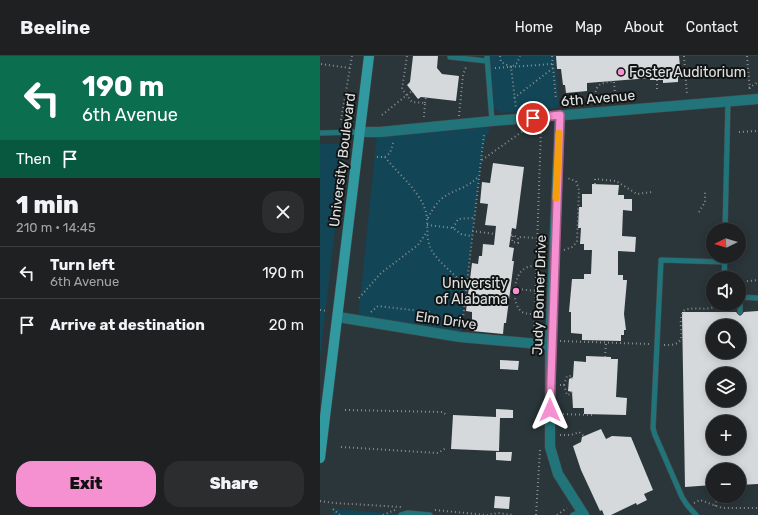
<!DOCTYPE html>
<html lang="en">
<head>
<meta charset="utf-8">
<style>
	body { margin:0; font-family:Rubik,sans-serif; background:#2b2d2f; color:#f1f3f6; height:100vh; display:flex; flex-direction:column; font-size:15px; white-space:nowrap }
	* { box-sizing:border-box; margin:0 }
	p { font-size:13px; color:#a1a3a5 }
	.icon { flex:none; width:22px; height:22px; fill:none; stroke:currentColor; stroke-width:2; stroke-linecap:round; stroke-linejoin:round }
	.map { position:relative; flex:1; overflow:hidden }
	.details { display:flex; flex-direction:column; background:#1e2022; width:320px }
	.details>* { flex:none }
	.top-card { background:#0b6e4f; color:#fff; overflow:hidden }
	.needle { width:26px; rotate:265deg }
	.controls { position:absolute; left:386px; top:167px; display:grid; gap:8px }
	.controls a { display:grid; place-items:center; width:40px; height:40px; border-radius:50%; background:#1e2022; box-shadow:0 2px 10px #0003,0 0 0 1px #3c3e40; font-size:20px }
	.pin { position:absolute; display:grid; place-items:center; width:34px; height:34px; color:#fff; margin:-17px; border:2px solid #fff; border-radius:50%; box-shadow:0 1px 4px #0007 }
	.me { position:absolute; width:44px; margin:-22px; rotate:0deg; stroke-linejoin:round; filter:drop-shadow(0 0 3px #0008) }
	.turn { display:flex; align-items:center; gap:14px; height:84px; padding:0 16px; font-size:18px }
	.turn .icon { width:52px; height:52px; stroke-width:2.5 }
	.turn b { display:block; font-size:28px; line-height:34px }
	.then { display:flex; align-items:center; height:38px; padding:0 16px; background:#0003; gap:8px; font-size:15px }
	.round { display:grid; place-items:center; flex:none; width:42px; height:42px; border-radius:16px; background:#2b2d2f }
	.headline { display:flex; align-items:center; justify-content:space-between; height:68px; padding:0 16px }
	h1 { font-size:24px; font-weight:800; line-height:30px }
	.action { display:flex; gap:8px; margin-top:auto; padding:8px 16px }
	.action a { flex:1; height:46px; border-radius:16px; background:#f590d1; color:#111; font-size:16px; font-weight:800; line-height:46px; text-align:center }
	.action a+a { background:#2b2d2f; color:#f1f3f6 }
	ul { padding:0; list-style:none }
	li { display:flex; align-items:center; gap:12px; height:52px; padding:0 16px; border-top:1px solid #3c3e40 }
	li div { flex:1 }
	li b { display:block; font-size:15px }
	li em { font-style:normal }
	header { display:flex; align-items:center; gap:24px; box-sizing:border-box; height:56px; padding:0 20px; background:#1e2022; border-bottom:1px solid #3c3e40 }
	header strong { font-size:19px }
	nav { display:flex; gap:22px; margin-inline-start:auto; font-size:14px }
	main { display:flex; flex:1; min-height:0 }
	.map>svg:first-child { display:block }
</style>
</head>
<body>
<header>
<strong>Beeline</strong>
<nav><a>Home</a><a>Map</a><a>About</a><a>Contact</a></nav>
</header>
<main>
<section class="details">
<div class="top-card">
<div class="turn"><svg class="icon" aria-label="left" viewBox="0 0 24 24"><path d="M17 20v-9H6M10 6l-5 5 5 5"/></svg><div><b>190 m</b>6th Avenue</div></div>
<div class="then">Then<svg class="icon" aria-label="arrive" viewBox="0 0 24 24"><path d="M6 21V4h12l-3 4 3 4H6"/></svg></div>
</div>
<div class="headline"><div><h1>1 min</h1><p>210 m · 14:45</p></div><a class="round"><svg class="icon" aria-label="close" viewBox="0 0 24 24"><path d="M6 6l12 12M18 6L6 18"/></svg></a></div>
<ul>
<li><svg class="icon" aria-label="left" viewBox="0 0 24 24"><path d="M17 20v-9H6M10 6l-5 5 5 5"/></svg><div><b>Turn left</b><p>6th Avenue</p></div><em>190 m</em></li>
<li><svg class="icon" aria-label="arrive" viewBox="0 0 24 24"><path d="M6 21V4h12l-3 4 3 4H6"/></svg><div><b>Arrive at destination</b></div><em>20 m</em></li>
</ul>
<div class="action"><a>Exit</a><a>Share</a></div>
</section>
<div class="map">
<svg width="438" height="459" viewBox="0 0 438 459">
	<rect width="100%" height="100%" fill="#282b2d"/>
	<path fill="#2b363a" fill-rule="evenodd" d="M0,0H438V459H0ZM393,174H419V200H393ZM393,222H419V248H393ZM393,270H419V296H393ZM393,318H419V344H393ZM393,366H419V392H393ZM393,414H419V440H393Z"/>
	<path fill="#124556" d="M169,0H235L239,47L237,52L181,57L173,51Z
		M172,65L163,91L140,281L38,264L57,77Z
		M0,88H25L0,303Z
		M13,453L94,459H13Z"/>
	<path fill="#d5d9dc" fill-rule="evenodd" d="M93,0H118L117,12L122,18L139,20L136,45L101,41L98,43L87,29L90,26Z
		M236,0H359L361,21H358V26L343,27V24H330V22L267,27V35L246,37L245,29H243L241,13H237Z
		M173,107L204,111L196,173L192,172L189,191L194,192L192,205H194L186,267H184L183,278L152,275V256L146,255L152,207L158,208L159,200H162L163,188L174,189L176,170L165,169L168,148L160,147L162,126L170,127Z
		M272,128L299,129L298,139H304V143H312V155L303,154L302,180L316,181L315,196L298,195V219H303V224H307L304,258L306,274H304V279H301V285L262,284V278L251,277V256H249L252,223H264V218H271L272,194H264V188H260L261,172H258L259,151H262V138H272Z
		M438,255V428L419,429V414H393V429L365,431L362,256H416L420,260L424,256ZM393,270H419V296H393ZM393,318H419V344H393ZM393,366H419V392H393Z
		M266,300L291,301V303H298L296,341L307,342L306,359L264,358V352H253L252,336L248,335L249,323L253,321L254,305L266,306Z
		M180,304L199,305L198,314L180,313Z
		M176,353L193,354V362H180L179,395L131,393L133,359L176,361Z
		M281,373L286,383L292,380L311,381L333,434L324,438L327,444L317,449L316,447L291,459H284L282,454L280,455L261,414L253,390L261,386L262,381Z
		M176,396H192L191,405L176,404Z
		M175,440L190,441L189,453L174,452Z"/>
	<g fill="none" stroke-linecap="round" stroke-linejoin="round">
		<g stroke="#45484a" stroke-width="6">
			<path id="service" d="M167,0L172,65
				M130,1L167,5
				M0,77L39,76
				M405,174L408,45
				M404,222L405,200
				M419,241L438,242
				M420,241V256
				M81,459L88,457L110,459
				M253,459L262,455
				M376,459L367,449L362,441L335,379L333,372L341,204L404,206"/>
		</g>
		<g stroke="#45484a" stroke-width="11">
			<path id="minor" d="M240,59L230,289V391L238,418L264,459
				M39,76H60L172,65L438,43
				M18,261L140,281L230,289"/>
		</g>
		<g stroke="#45484a" stroke-width="11">
			<path id="secondary" d="M0,402L49,0"/>
		</g>
		<path stroke="#8b8e8f" stroke-width="2" stroke-dasharray="1 3" stroke-linecap="butt" d="M87,0L82,33L92,46L105,47L104,61
			M180,0L181,6L191,11L196,52
			M232,0L236,43
			M364,0L367,39
			M427,0L430,35
			M1,8L30,12
			M193,10L197,7L200,0
			M175,12L232,8
			M337,24V36
			M294,26L295,38
			M429,32L438,26
			M275,40C276,27 282,27 294,25
			M194,42L233,12
			M105,47L106,41
			M62,59L92,35
			M139,60L143,19L146,11
			M21,64L32,0
			M419,76L438,75
			M57,101H65C78,118 97,132 105,153C110,167 104,181 112,195C120,208 135,218 146,231H149
			M65,101L70,97L74,84
			M162,104L203,75
			M275,128V123L296,125L317,138L332,136
			M379,156L385,146V134
			M108,162C124,129 140,140 159,120
			M107,169L133,172L141,178L151,180
			M133,172L138,163L153,162
			M152,175L175,178
			M191,179L198,181
			M193,180L192,186L198,187V181L217,182
			M244,194L252,191L257,186L259,134L256,125L247,122
			M419,226L438,224
			M190,232L215,235
			M39,242L61,217L98,189L106,177
			M0,254L8,255
			M51,256L58,250L109,256L118,266
			M215,258C210,258 206,258 202,256C191,248 193,220 204,213C208,210 212,210 216,210
			M142,271L164,78
			M214,278L221,73
			M240,285L329,288
			M344,289C373,290 355,272 363,255C374,249 388,257 399,248
			M285,301L286,287
			M240,329H244L247,339L251,338L252,335
			M244,329L247,320H251L252,323
			M25,354L123,356L127,360
			M239,358L273,359
			M240,379H251L259,376L264,380
			M21,391L118,397L126,392
			M0,445L14,447L81,451
			M374,447L380,444L402,452H438
			M395,450L398,440
			M13,453L20,459
			M115,454L167,459L178,457L193,459
			M63,459L75,454
			M216,459L220,394
			M237,459L247,452"/>
		<use href="#service" stroke="#217479" stroke-width="5"/>
		<use href="#minor" stroke="#217479" stroke-width="10"/>
		<use href="#secondary" stroke="#319aa0" stroke-width="10"/>
	</g>
	<g fill="none" stroke-linecap="round" stroke-linejoin="round">
		<g stroke="#9f5e88" stroke-width="10">
			<path id="route" d="M213,62L240,59L230,354"/>
		</g>
		<use href="#route" stroke="#f590d1" stroke-width="7"/>
		<path stroke="#f59e0b" stroke-width="7" d="M236,142L239,77"/>
	</g>
	<g fill="#f590d1" stroke="#121414" stroke-width="1.5">
		<circle cx="301" cy="16" r="4"/>
		<circle cx="196" cy="235" r="4"/>
	</g>
	<g text-anchor="middle" stroke-width="4" stroke-linejoin="round" paint-order="stroke">
		<g font-size="14" fill="#dfe2e3" stroke="#121414" text-anchor="start">
			<text x="309" y="21">Foster Auditorium</text>
			<text x="188" y="232" text-anchor="end">University<tspan x="188" dy="16">of Alabama</tspan></text>
		</g>
		<g font-size="14" fill="#dfe2e3" stroke="#121414">
			<text transform="translate(278 42) rotate(-5)" y="5">6th Avenue</text>
			<text transform="translate(22 104) rotate(-83)" y="5">University Boulevard</text>
			<text transform="translate(219 239) rotate(-88)" y="5">Judy Bonner Drive</text>
			<text transform="translate(126 264) rotate(8)" y="5">Elm Drive</text>
		</g>
	</g>
</svg>
<div class="controls">
<a><svg class="needle" viewBox="-14 -14 28 28"><path d="M0-13l5 13h-10z" fill="#e53935"/><path d="M0 13l5-13h-10z" fill="#a1a3a5"/></svg></a>
<a><svg class="icon" aria-label="sound" viewBox="0 0 24 24"><path d="M4 9h4l5-4v14l-5-4H4zM17 9q2 3 0 6"/></svg></a>
<a><svg class="icon" aria-label="search" viewBox="0 0 24 24"><circle cx="10" cy="10" r="6"/><path d="M15 15l6 6"/></svg></a>
<a><svg class="icon" aria-label="layers" viewBox="0 0 24 24"><path d="M12 4l9 5-9 5-9-5zM3 14l9 5 9-5"/></svg></a>
<a>+</a>
<a>−</a>
</div>
<div class="pin" style="left:213px;top:62px;background:#d93025"><svg class="icon" aria-label="arrive" viewBox="0 0 24 24"><path d="M6 21V4h12l-3 4 3 4H6"/></svg></div>
<svg class="me" style="left:230px;top:354px" viewBox="-20 -20 40 40"><path d="M0-17L14 15 0 8-14 15z" fill="#f590d1" stroke="#fff" stroke-width="4"/></svg>
</div>
</main>
</body>
</html>
